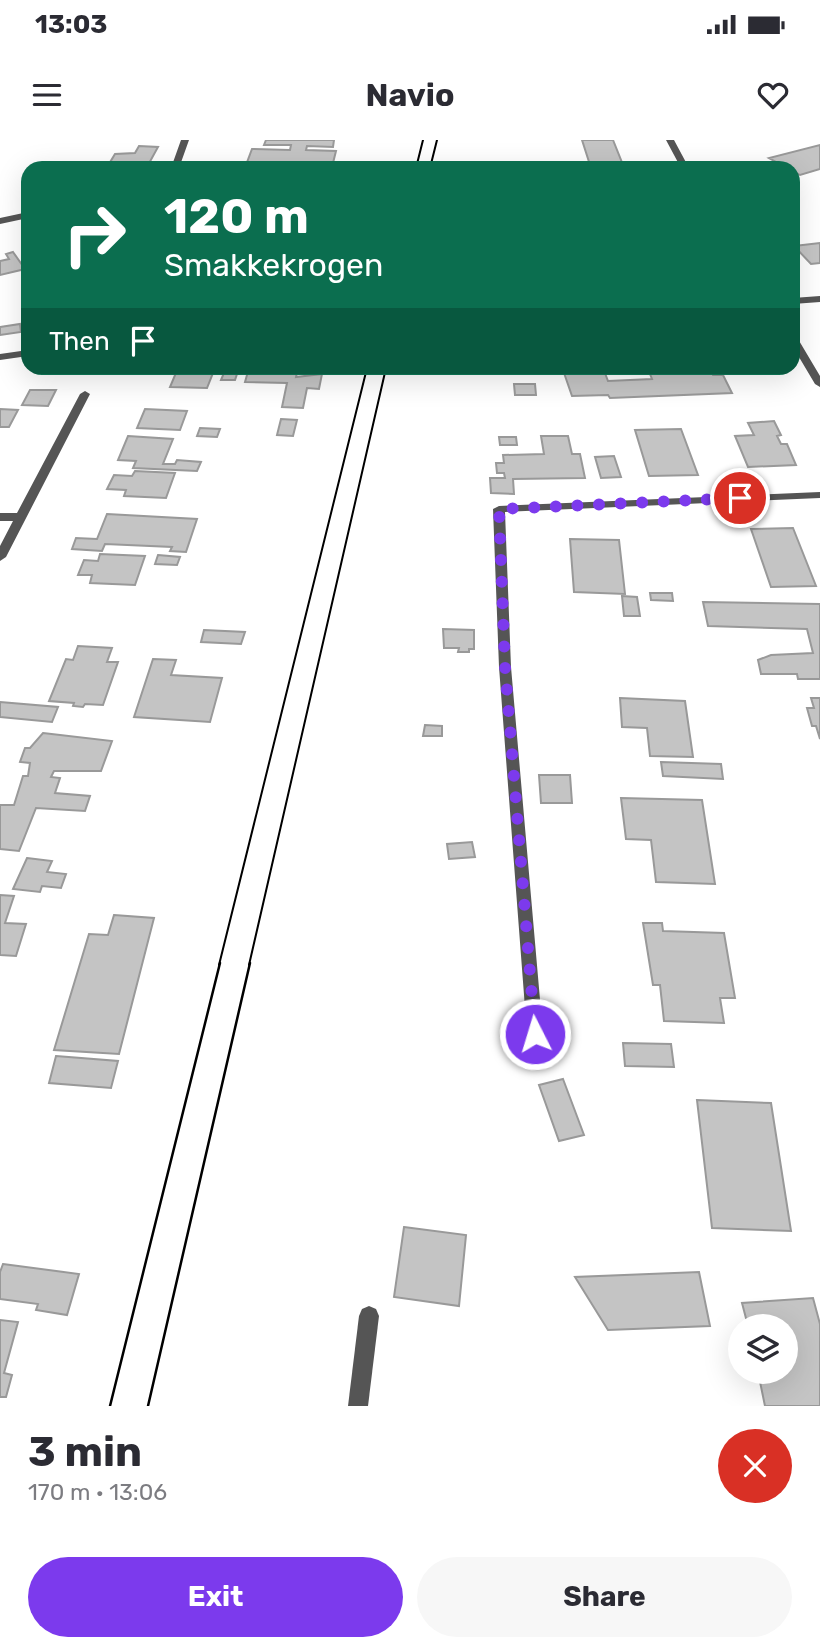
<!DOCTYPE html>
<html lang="en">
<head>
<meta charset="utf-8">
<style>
	body { margin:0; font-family:Rubik,sans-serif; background:#f7f7f7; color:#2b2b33; height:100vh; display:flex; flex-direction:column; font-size:26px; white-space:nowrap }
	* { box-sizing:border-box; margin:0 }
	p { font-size:23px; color:#7c7c81 }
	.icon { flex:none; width:38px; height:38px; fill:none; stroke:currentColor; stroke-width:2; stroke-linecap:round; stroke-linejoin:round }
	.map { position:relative; height:1266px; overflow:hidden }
	.side { display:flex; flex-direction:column; background:#fff; flex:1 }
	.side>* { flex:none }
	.hud { position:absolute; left:21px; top:21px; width:779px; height:214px; border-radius:21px; box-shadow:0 7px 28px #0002; background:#0b6e4f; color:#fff; overflow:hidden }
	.fabs { position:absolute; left:728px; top:1174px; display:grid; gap:14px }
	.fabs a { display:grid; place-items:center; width:70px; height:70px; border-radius:50%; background:#fff; box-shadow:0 7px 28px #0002; font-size:35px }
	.pin { position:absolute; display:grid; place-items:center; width:60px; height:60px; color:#fff; margin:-30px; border:4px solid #fff; border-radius:50%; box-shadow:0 2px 7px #0007 }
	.me { position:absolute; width:77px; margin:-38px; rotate:355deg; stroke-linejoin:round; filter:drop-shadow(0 0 5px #0008) }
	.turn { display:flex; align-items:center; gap:24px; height:147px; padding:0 28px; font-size:32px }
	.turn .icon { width:91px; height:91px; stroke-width:2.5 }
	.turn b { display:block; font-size:49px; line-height:60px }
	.then { display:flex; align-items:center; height:66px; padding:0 28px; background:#0003; gap:14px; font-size:26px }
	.round { display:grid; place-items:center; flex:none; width:74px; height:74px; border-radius:37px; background:#f7f7f7 }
	.head { display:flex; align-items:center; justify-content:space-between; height:119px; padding:0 28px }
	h1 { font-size:42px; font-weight:700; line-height:52px }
	.button { display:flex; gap:14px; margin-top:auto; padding:14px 28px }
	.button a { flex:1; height:80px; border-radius:42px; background:#7c3aed; color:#fff; font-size:28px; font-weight:700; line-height:80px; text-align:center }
	.button a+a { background:#f7f7f7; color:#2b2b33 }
	.status { display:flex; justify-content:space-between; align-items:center; height:49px; padding:0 35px; background:#fff; direction:ltr }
	.status svg { height:19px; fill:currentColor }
	header { display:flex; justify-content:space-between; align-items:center; height:91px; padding:0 28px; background:#fff; font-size:32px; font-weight:700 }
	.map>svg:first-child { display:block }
</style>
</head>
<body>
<div class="status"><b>13:03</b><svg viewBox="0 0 49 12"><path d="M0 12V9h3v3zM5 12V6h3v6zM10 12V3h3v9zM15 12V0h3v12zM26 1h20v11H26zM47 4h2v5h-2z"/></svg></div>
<header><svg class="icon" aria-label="menu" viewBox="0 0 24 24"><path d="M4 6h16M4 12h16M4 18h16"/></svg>Navio<svg class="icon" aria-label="heart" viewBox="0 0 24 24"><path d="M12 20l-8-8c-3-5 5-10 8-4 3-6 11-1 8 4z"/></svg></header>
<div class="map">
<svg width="820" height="1266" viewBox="0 0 820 1266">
	<rect width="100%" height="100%" fill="#fff"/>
	<path fill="#c4c4c4" stroke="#999" stroke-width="2" d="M266,0H334L333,7L307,6L306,10L336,11L332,27L246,25L252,9L290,10L291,5H264Z
		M582,0H613L623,25H613L614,28H581L580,25H590Z
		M820,5V29L800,35L793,31V28H787L769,18Z
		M139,6L158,7L147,27L109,24L115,14L135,13Z
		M820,103V123L811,124L794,106Z
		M13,112L25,129L0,135V121L9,119L6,114Z
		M20,184L21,192L0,195V187Z
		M178,228H215L207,248L170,247Z
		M226,228H239L235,240H221Z
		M249,228H298L296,237L322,234L319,249L307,248L303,268L282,267L287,243L245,242Z
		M603,228L608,241L652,239L650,234L711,231L713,235H723L732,253L610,258L608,255L572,256L563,230Z
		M514,244H535L536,255H515Z
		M30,250H56L48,266L22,265Z
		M0,269L18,270L9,287H0Z
		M145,269L187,271L180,290L137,288Z
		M281,279L297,280L293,296L277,295Z
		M774,281L781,295L777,296L781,304H787L796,325L748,327L735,296L754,295L748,283Z
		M200,288L220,289L217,297L197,296Z
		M681,289L698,335L649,336L635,290Z
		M128,296L173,299L163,324H175L177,320L201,322L197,331L133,328L136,321L118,320Z
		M541,296H568L572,314H580L585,338L513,339L514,354L491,353L490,338H505L504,333H497L496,323H504L503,315L544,314Z
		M499,297H516L517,305H500Z
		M614,316L621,337L601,338L595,317Z
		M135,331L175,333L166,358L124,356L126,350L107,349L114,335L132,336Z
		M107,374L197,379L186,412L170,411L172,407L105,404L102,411L72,409L76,398L97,399Z
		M793,388L816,446L771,447L751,389Z
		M570,399L619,400L625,454L574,452Z
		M100,414L145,416L135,445L90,443L92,435H78L84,420L98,421Z
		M158,415L180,417L177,425L155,424Z
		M650,453H672L673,461L651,460Z
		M622,456L637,457L640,476H624Z
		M703,462L820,464V539H798L797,534H761L758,520L771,515L813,513L807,489L708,486Z
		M443,489L474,490V509H469V512H458L459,508H444Z
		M204,490L245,492L241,504L201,502Z
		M78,506L112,508L107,522H118L103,565L85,564L83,567L73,566L74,563L49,561L66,519L73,520Z
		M153,519L176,520L171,535L222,538L210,582L134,577Z
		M620,558L685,561L693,617L650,616L647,588L622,587Z
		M811,558H820V599L816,586H812L807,568H814Z
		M0,562L58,567L52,582L0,577Z
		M425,585L442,586V596H423Z
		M43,593L112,601L101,631H54L51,637L60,638L55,653L90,656L85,671L36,668L19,711L0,709V665H14L23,636H28L30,623L20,622L25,608H30Z
		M661,622L721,624L723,639L663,636Z
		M539,635H570L572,663H541Z
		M621,658L702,660L715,744L656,742L651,700L626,699Z
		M472,702L475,717L449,719L447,704Z
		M27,718L52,721L47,732L66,734L61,748L42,746L40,752L13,749Z
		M0,755L14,756L5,783L26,784L16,816L0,815Z
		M114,775L154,778L119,914L54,910L89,794L108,795Z
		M643,783H662L663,791L724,793L735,858H720L724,883L664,881L660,845H653Z
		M623,903L671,904L674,927L625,926Z
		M56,916L118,921L111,948L49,943Z
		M563,939L584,995L559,1001L539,945Z
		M697,960L771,963L791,1091L712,1088Z
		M404,1087L466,1095L459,1166L394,1157Z
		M3,1124L79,1134L67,1175L36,1170L38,1164L0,1159V1132Z
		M699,1132L710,1186L608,1190L575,1137Z
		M813,1158L820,1184V1266H765L758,1232H786V1186H748L742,1163Z
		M0,1180L18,1182L4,1233L12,1235L6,1257H0Z"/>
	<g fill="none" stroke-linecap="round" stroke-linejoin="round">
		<path fill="#555" fill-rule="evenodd" d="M369,1166L376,1169L379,1176L368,1266H348L359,1176L362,1169Z"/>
		<path fill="#555" fill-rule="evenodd" d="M181,0H189L179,28H171Z
			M28,72V78L0,84V78Z
			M85,251L90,254L6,417L0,421V406L13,381H0V373H17L80,254Z
			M820,352V358L505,372L511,527L543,894L541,899L535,901L529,899L527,894L499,527L493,369L499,366Z"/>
		<path fill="#555" fill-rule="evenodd" d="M666,0H674L689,28H681Z
			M820,156V162L793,164V158Z
			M793,196L798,199L820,236V247L815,244L793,207Z
			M28,210V216L0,220V214Z"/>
		<path stroke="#000" stroke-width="2" d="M416,28L423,0
			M430,28L437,0
			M219,825L367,228
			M249,825L386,228"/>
		<path stroke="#000" stroke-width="2.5" d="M110,1266L220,823
			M148,1266L250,823"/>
	</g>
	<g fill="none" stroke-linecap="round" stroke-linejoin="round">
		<path stroke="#7c3aed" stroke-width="12" stroke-dasharray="0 21.6" d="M535,894L505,527L499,369L740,358"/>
	</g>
</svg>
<div class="fabs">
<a><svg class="icon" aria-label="layers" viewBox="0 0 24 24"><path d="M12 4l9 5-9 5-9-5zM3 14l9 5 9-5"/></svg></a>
</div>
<div class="pin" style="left:740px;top:358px;background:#d93025"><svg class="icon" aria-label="arrive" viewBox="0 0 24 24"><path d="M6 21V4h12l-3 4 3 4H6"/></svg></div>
<svg class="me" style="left:535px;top:894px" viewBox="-20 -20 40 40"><circle r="17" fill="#7c3aed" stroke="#fff" stroke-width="3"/><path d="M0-11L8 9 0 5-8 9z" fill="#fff"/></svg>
<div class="hud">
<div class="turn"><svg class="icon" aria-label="right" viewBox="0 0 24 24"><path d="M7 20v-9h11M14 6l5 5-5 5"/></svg><div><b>120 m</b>Smakkekrogen</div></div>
<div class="then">Then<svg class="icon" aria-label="arrive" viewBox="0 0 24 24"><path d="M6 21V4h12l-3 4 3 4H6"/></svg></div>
</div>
</div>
<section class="side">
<div class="head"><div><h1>3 min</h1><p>170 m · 13:06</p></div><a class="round" style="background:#d93025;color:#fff"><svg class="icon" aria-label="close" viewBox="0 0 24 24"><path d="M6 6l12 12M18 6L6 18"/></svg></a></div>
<div class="button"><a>Exit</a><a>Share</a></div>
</section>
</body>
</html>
